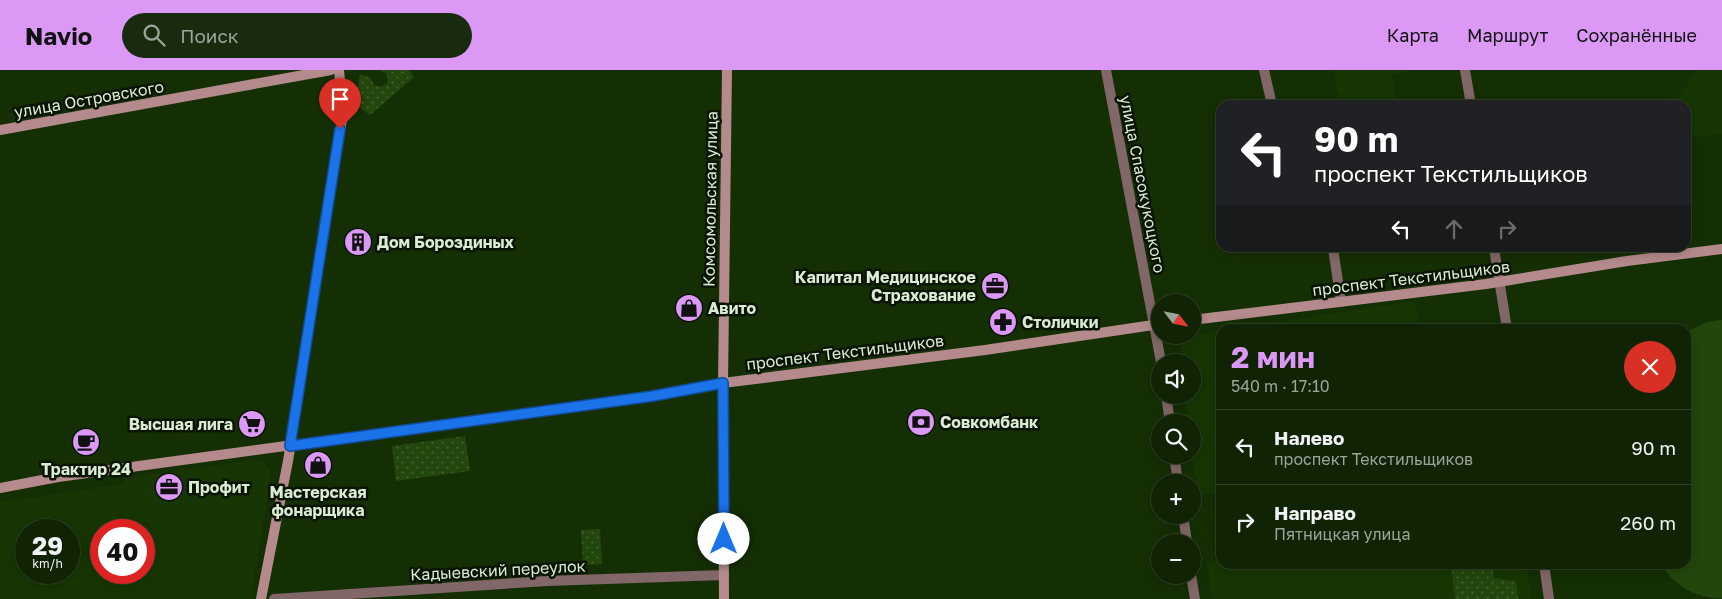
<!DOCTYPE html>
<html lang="ru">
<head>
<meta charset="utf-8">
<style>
	body { margin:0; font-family:"Golos Text",sans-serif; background:#192b0e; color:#f1f3f6; height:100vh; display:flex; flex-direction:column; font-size:19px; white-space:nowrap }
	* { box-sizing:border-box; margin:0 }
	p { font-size:16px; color:#9ca49a }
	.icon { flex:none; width:28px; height:28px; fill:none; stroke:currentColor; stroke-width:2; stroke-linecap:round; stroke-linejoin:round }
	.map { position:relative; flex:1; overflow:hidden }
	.panel { position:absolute; left:1216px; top:254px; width:475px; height:245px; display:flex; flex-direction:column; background:#102304; border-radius:15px; box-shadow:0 2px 12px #0003,0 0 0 1px #304026 }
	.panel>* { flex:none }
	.banner { position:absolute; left:1216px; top:30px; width:475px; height:152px; border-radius:15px; box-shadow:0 2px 12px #0003,0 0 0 1px #304026; background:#202124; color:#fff; overflow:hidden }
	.needle { width:32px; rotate:122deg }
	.controls { position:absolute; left:1151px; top:224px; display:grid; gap:10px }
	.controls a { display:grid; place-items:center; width:50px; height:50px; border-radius:50%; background:#102304; box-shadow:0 2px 12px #0003,0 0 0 1px #304026; font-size:25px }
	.speed { position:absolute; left:15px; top:449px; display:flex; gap:10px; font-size:25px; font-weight:700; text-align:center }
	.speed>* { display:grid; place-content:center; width:65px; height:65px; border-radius:50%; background:#102304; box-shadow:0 2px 12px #0003,0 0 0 1px #304026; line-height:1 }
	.speed small { font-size:12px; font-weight:400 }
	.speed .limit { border:8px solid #d22; background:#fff; color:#111 }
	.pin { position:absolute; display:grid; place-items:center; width:42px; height:42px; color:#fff; margin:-51px -21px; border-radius:50% 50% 50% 0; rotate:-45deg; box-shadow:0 0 5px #0007 }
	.pin .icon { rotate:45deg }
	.me { position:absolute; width:55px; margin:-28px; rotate:0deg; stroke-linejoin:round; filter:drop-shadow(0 0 4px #0008) }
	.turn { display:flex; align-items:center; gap:18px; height:105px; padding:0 15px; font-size:22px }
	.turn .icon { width:65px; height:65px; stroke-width:2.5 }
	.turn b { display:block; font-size:35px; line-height:42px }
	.lanes { display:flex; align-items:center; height:48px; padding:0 15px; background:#0003; justify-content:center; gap:25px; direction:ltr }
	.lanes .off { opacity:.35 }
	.round { display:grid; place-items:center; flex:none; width:52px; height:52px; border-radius:26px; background:#192b0e }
	.head { display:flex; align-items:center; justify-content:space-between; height:85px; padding:0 15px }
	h1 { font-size:30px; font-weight:700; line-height:38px; color:#db99f5 }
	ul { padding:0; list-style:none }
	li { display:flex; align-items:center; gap:15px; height:75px; padding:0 15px; border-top:1px solid #304026 }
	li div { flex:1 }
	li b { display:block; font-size:19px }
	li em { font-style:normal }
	header { display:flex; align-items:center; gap:30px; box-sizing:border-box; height:70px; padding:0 25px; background:#db99f5; color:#111 }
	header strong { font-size:24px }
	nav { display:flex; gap:28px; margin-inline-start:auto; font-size:18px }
	.search { width:350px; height:45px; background:#192b0e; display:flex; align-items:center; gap:12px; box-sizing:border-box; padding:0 18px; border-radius:28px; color:#9ca49a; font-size:19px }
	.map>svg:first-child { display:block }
</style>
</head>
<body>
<header>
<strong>Navio</strong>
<div class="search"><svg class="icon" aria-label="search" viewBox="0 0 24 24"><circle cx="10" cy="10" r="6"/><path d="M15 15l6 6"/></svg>Поиск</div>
<nav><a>Карта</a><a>Маршрут</a><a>Сохранённые</a></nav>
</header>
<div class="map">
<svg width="1722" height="529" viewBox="0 0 1722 529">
	<defs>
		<pattern id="grass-dots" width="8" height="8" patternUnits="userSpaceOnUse" patternTransform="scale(1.25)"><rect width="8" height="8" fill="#23460c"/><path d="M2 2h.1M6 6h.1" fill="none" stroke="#42612e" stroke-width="1.8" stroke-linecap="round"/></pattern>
	</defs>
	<rect width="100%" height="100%" fill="#152f05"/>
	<path fill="#173603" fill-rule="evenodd" d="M1334,0H1408V1L1392,4L1396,35H1340Z
		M1697,0H1722V63L1700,67L1686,64V35H1673Z
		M1415,231L1420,259H1231Z
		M1221,260V423L1198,425L1192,385V352H1188L1183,325H1192V292H1180L1182,267Z
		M253,390L265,393L269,398L271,404L251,529H0V432L125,414L126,408ZM26,460H69V502H26ZM101,460H144V502H101Z
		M1221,490V494H1513L1514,497L1526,495L1532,529H1212L1207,491Z"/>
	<path fill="url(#grass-dots)" d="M379,0H409L414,7L370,45L355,34L360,4L371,8L374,15L381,17L387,13L388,9L386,3Z
		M465,366L470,401L396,411L392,376Z
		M600,459L602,494L583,495L581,460Z
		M1451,494H1492L1494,508L1516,512L1518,529H1455Z"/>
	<path fill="#23460c" d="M1722,250V528C1697,529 1673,515 1661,494H1686V262L1707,252Z"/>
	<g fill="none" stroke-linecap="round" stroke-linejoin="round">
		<path stroke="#816768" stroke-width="10" d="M1106,0L1161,292
			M1264,0L1272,35
			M1465,0L1471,35
			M1333,178L1341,232
			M1494,178L1507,259
			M1166,325L1170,352
			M1174,385L1178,412
			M1183,445L1187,472
			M1544,494L1549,529
			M1191,505L1195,529
			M274,529L547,511L724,505"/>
		<path stroke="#b48a8c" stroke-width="10" d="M0,60L331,0
			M1192,250L1486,214L1627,191L1722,179
			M0,418L58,407L653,326L723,313L985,280L1160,254
			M261,529L288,391L343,43L339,0
			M724,529L723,313L727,0"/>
	</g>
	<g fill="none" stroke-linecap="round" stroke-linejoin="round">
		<g stroke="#114b97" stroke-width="12">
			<path id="route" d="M340,59L290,376L653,326L723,313L724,469"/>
		</g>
		<use href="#route" stroke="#1a73e8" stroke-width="9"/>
	</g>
	<defs>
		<g id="building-disc" transform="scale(1.4375)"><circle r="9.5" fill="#db99f5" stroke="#091404"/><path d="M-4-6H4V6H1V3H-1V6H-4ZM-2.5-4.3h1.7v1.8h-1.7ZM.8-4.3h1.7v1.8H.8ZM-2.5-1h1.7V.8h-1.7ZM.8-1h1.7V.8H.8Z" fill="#111"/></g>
		<g id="office-disc" transform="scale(1.4375)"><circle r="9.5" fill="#db99f5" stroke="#091404"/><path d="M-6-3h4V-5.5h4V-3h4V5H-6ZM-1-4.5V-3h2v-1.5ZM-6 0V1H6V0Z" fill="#111"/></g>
		<g id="shop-disc" transform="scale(1.4375)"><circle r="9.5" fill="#db99f5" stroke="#091404"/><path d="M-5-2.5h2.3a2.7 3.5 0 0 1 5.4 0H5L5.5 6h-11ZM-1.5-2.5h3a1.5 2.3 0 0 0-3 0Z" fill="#111"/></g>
		<g id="pharmacy-disc" transform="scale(1.4375)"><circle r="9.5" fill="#db99f5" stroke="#091404"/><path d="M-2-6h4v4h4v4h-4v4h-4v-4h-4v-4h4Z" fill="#111"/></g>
		<g id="bank-disc" transform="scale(1.4375)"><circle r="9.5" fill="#db99f5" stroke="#091404"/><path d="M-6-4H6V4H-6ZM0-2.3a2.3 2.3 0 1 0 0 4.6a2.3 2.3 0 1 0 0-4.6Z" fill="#111"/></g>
		<g id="supermarket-disc" transform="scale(1.4375)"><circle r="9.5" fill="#db99f5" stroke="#091404"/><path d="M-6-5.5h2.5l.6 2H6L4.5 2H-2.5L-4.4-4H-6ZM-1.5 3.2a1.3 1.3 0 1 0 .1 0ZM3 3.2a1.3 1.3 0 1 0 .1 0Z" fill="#111"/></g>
		<g id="cafe-disc" transform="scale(1.4375)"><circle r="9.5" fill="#db99f5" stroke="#091404"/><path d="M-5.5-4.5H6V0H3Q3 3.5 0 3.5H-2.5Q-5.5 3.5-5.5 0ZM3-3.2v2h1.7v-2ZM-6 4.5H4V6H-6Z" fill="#111"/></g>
	</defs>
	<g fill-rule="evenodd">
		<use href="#building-disc" x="358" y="172"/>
		<use href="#office-disc" x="995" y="216"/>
		<use href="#shop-disc" x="689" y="238"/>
		<use href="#pharmacy-disc" x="1003" y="252"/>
		<use href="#bank-disc" x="921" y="352"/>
		<use href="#supermarket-disc" x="252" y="354"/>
		<use href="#cafe-disc" x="86" y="372"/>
		<use href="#shop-disc" x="318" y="395"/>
		<use href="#office-disc" x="169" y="417"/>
	</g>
	<g text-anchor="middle" stroke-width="5" stroke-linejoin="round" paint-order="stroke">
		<g font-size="16" fill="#dbecd3" stroke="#091404">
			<text transform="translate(89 29) rotate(-10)" y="6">улица Островского</text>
			<text transform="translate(1143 114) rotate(79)" y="6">улица Спасокукоцкого</text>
			<text transform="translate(710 129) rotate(-89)" y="6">Комсомольская улица</text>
			<text transform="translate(1411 208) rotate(-7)" y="6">проспект Текстильщиков</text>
			<text transform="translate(845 282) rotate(-7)" y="6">проспект Текстильщиков</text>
			<text transform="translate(498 500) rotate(-3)" y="6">Кадыевский переулок</text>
		</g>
		<g font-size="16" font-weight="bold" fill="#dbecd3" stroke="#091404" text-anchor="start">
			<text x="377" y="178">Дом Бороздиных</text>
			<text x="976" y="213" text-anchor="end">Капитал Медицинское<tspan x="976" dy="18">Страхование</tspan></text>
			<text x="708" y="244">Авито</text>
			<text x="1022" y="258">Столички</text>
			<text x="940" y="358">Совкомбанк</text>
			<text x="233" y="360" text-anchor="end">Высшая лига</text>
			<text x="86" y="405" text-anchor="middle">Трактир 24</text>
			<text x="188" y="423">Профит</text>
			<text x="318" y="428" text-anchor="middle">Мастерская<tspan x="318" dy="18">фонарщика</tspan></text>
		</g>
	</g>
</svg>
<div class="controls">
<a><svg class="needle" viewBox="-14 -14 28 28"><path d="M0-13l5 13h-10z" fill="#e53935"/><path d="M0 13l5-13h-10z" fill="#9ca49a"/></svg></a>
<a><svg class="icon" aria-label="sound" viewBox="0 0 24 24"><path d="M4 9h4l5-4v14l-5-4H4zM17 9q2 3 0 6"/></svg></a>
<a><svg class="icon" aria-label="search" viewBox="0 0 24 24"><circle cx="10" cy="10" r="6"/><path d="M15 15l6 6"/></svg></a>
<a>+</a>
<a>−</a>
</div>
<div class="speed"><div>29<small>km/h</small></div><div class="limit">40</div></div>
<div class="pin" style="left:340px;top:59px;background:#d93025"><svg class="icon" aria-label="arrive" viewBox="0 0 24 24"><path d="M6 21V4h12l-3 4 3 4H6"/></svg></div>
<svg class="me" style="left:724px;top:469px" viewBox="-20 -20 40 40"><circle r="19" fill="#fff"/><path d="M0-13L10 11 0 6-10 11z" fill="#1a73e8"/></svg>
<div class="banner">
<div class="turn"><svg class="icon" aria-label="left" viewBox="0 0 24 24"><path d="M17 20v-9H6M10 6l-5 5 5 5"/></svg><div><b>90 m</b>проспект Текстильщиков</div></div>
<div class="lanes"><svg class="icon" aria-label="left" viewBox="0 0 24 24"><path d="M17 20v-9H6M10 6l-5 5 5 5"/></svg><svg class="icon off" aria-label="ahead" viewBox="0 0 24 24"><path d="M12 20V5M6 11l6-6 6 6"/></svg><svg class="icon off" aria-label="right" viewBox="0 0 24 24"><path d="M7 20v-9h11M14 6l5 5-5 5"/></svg></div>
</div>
<section class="panel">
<div class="head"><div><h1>2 мин</h1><p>540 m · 17:10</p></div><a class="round" style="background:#d93025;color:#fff"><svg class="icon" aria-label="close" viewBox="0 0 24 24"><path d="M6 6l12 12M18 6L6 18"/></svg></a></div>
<ul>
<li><svg class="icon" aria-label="left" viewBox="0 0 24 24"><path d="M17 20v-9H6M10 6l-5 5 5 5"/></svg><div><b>Налево</b><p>проспект Текстильщиков</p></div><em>90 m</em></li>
<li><svg class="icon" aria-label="right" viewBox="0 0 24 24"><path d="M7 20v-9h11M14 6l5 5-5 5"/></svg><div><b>Направо</b><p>Пятницкая улица</p></div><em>260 m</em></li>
</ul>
</section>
</div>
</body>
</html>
